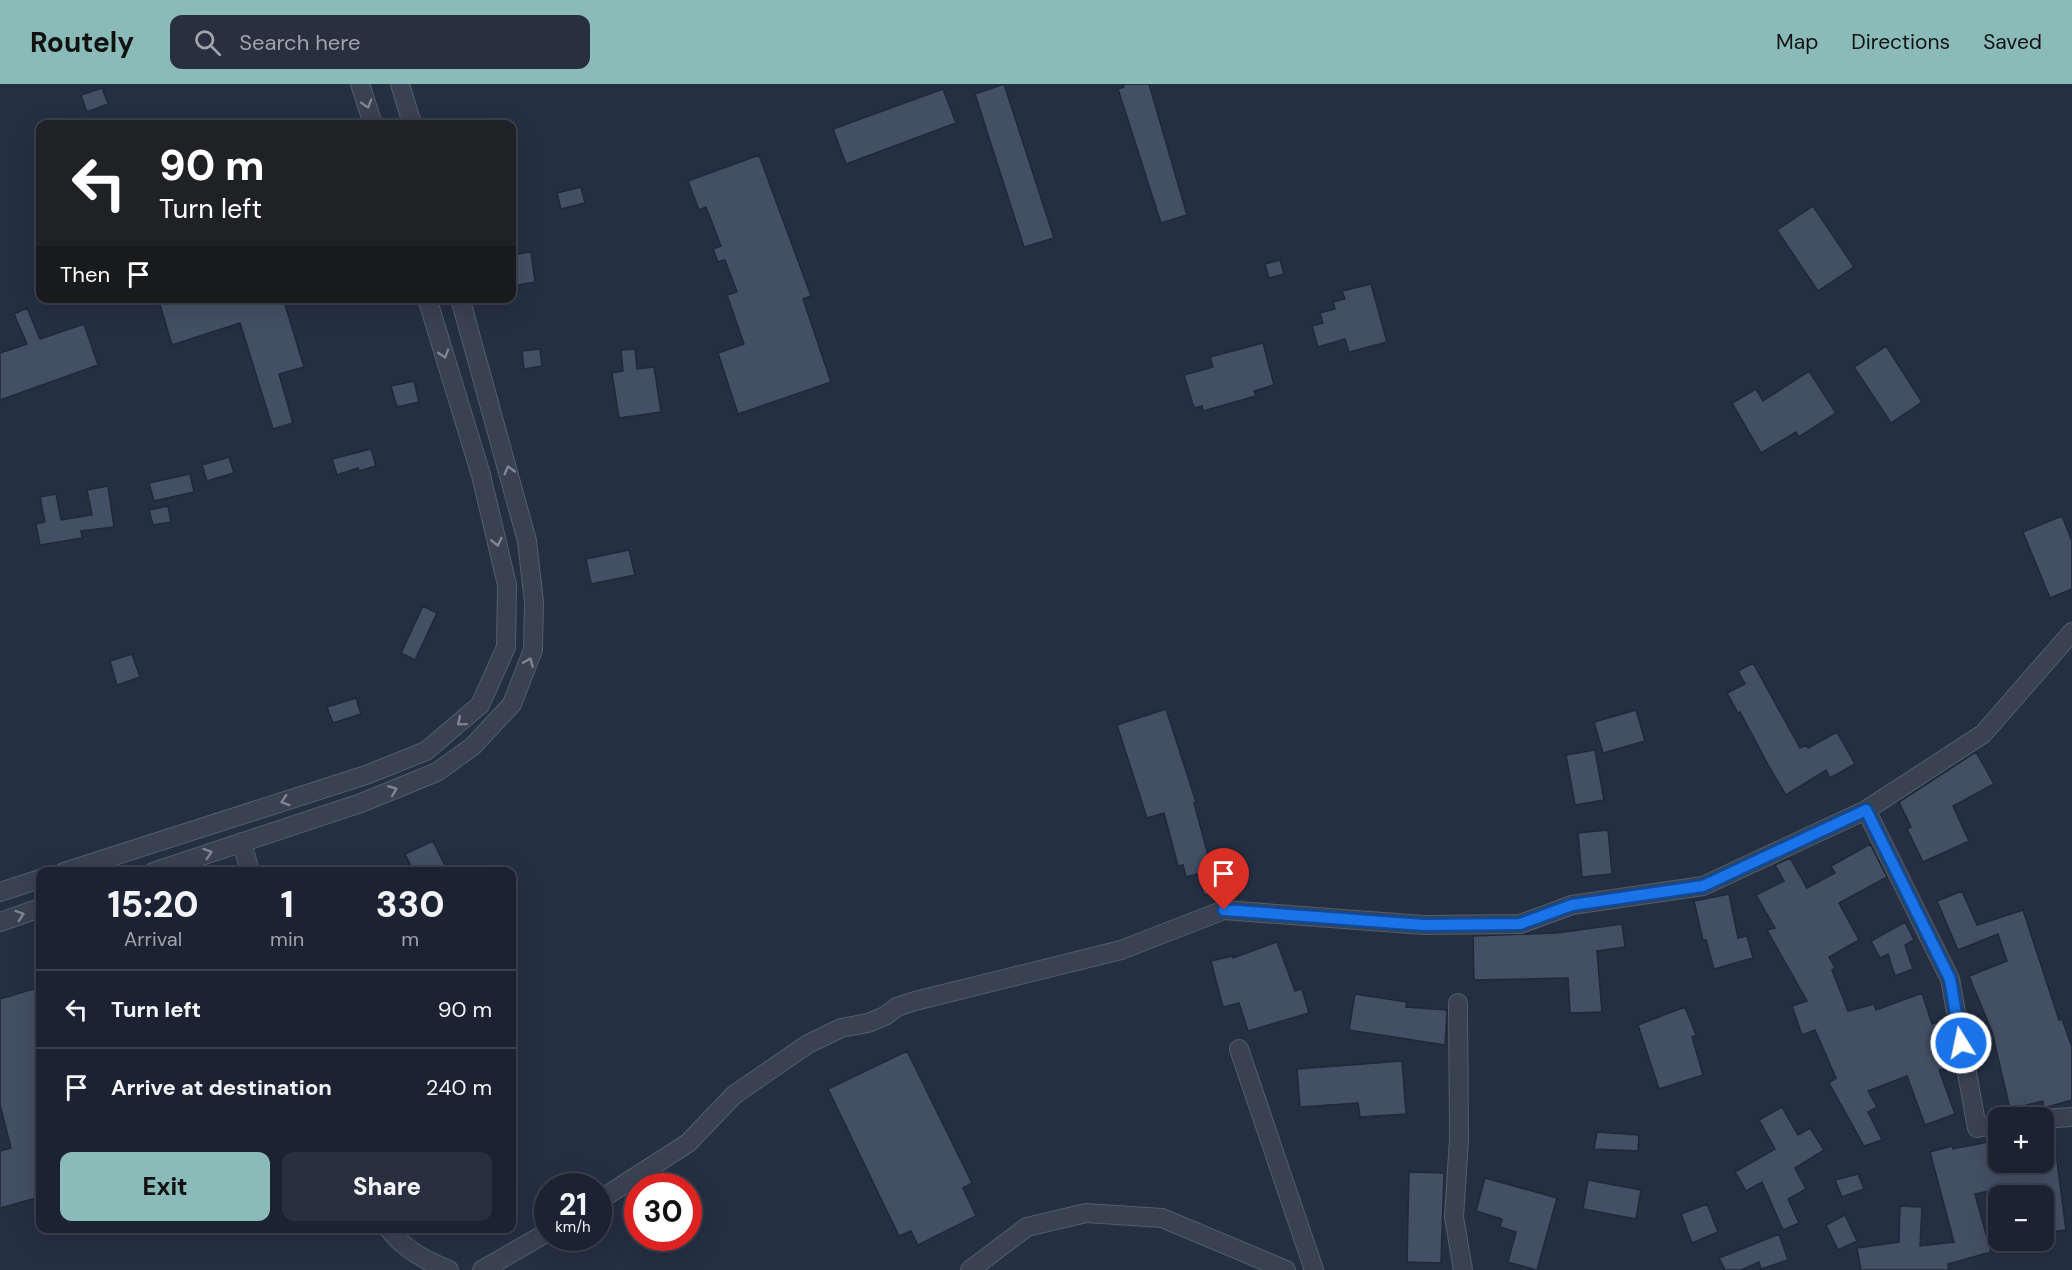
<!DOCTYPE html>
<html lang="en">
<head>
<meta charset="utf-8">
<style>
	body { margin:0; font-family:"DM Sans",sans-serif; background:#282f3e; color:#f1f3f6; height:100vh; display:flex; flex-direction:column; font-size:22px; white-space:nowrap }
	* { box-sizing:border-box; margin:0 }
	p { font-size:20px; color:#a0a4ac }
	.icon { flex:none; width:33px; height:33px; fill:none; stroke:currentColor; stroke-width:2; stroke-linecap:round; stroke-linejoin:round }
	.map { position:relative; flex:1; overflow:hidden }
	.details { position:absolute; left:36px; top:783px; width:480px; height:366px; display:flex; flex-direction:column; background:#1b2332; border-radius:12px; box-shadow:0 6px 24px #0002,0 0 0 2px #39404d }
	.details>* { flex:none }
	.hud { position:absolute; left:36px; top:36px; width:480px; height:183px; border-radius:12px; box-shadow:0 6px 24px #0002,0 0 0 2px #39404d; background:#202124; color:#fff; overflow:hidden }
	.buttons { position:absolute; left:1988px; top:1023px; display:grid; gap:12px }
	.buttons a { display:grid; place-items:center; width:66px; height:66px; border-radius:12px; background:#1b2332; box-shadow:0 6px 24px #0002,0 0 0 2px #39404d; font-size:30px }
	.speed { position:absolute; left:534px; top:1089px; display:flex; gap:12px; font-size:30px; font-weight:700; text-align:center }
	.speed>* { display:grid; place-content:center; width:78px; height:78px; border-radius:50%; background:#1b2332; box-shadow:0 6px 24px #0002,0 0 0 2px #39404d; line-height:1 }
	.speed small { font-size:15px; font-weight:400 }
	.speed .limit { border:9px solid #d22; background:#fff; color:#111 }
	.pin { position:absolute; display:grid; place-items:center; width:51px; height:51px; color:#fff; margin:-62px -26px; border-radius:50% 50% 50% 0; rotate:-45deg; box-shadow:0 0 6px #0007 }
	.pin .icon { rotate:45deg }
	.me { position:absolute; width:66px; margin:-33px; rotate:350deg; stroke-linejoin:round; filter:drop-shadow(0 0 4px #0008) }
	.turn { display:flex; align-items:center; gap:21px; height:126px; padding:0 24px; font-size:27px }
	.turn .icon { width:78px; height:78px; stroke-width:2.5 }
	.turn b { display:block; font-size:42px; line-height:51px }
	.then { display:flex; align-items:center; height:57px; padding:0 24px; background:#0003; gap:12px; font-size:22px }
	.eta { display:flex; justify-content:space-evenly; align-items:center; height:102px; text-align:center }
	.eta b { font-size:36px; font-weight:800; line-height:42px }
	.cta { display:flex; gap:12px; margin-top:auto; padding:12px 24px }
	.cta a { flex:1; height:69px; border-radius:12px; background:#8bbbb9; color:#111; font-size:24px; font-weight:800; line-height:69px; text-align:center }
	.cta a+a { background:#282f3e; color:#f1f3f6 }
	ul { padding:0; list-style:none }
	li { display:flex; align-items:center; gap:18px; height:78px; padding:0 24px; border-top:2px solid #39404d }
	li div { flex:1 }
	li b { display:block; font-size:22px }
	li em { font-style:normal }
	header { display:flex; align-items:center; gap:36px; box-sizing:border-box; height:84px; padding:0 30px; background:#8bbbb9; color:#111 }
	header strong { font-size:28px }
	nav { display:flex; gap:33px; margin-inline-start:auto; font-size:21px }
	.search { width:420px; height:54px; background:#282f3e; display:flex; align-items:center; gap:15px; box-sizing:border-box; padding:0 21px; border-radius:12px; color:#a0a4ac; font-size:22px }
	.map>svg:first-child { display:block }
</style>
</head>
<body>
<header>
<strong>Routely</strong>
<div class="search"><svg class="icon" aria-label="search" viewBox="0 0 24 24"><circle cx="10" cy="10" r="6"/><path d="M15 15l6 6"/></svg>Search here</div>
<nav><a>Map</a><a>Directions</a><a>Saved</a></nav>
</header>
<div class="map">
<svg width="2072" height="1186" viewBox="0 0 2072 1186">
	<rect width="100%" height="100%" fill="#242f42"/>
	<path fill="#434f64" stroke="#1f2938" stroke-width="1.5" d="M1004,0L1054,154L1024,163L975,10Z
		M1123,0H1149L1187,131L1161,139L1118,5L1124,3Z
		M102,4L108,20L87,28L81,11Z
		M943,5L956,39L846,80L833,45Z
		M759,71L811,212L803,215L831,298L738,330L718,269L744,260L727,211L737,208L725,176L718,178L713,165L721,162L706,123L699,126L688,97Z
		M581,103L585,119L561,125L557,109Z
		M1813,122L1854,183L1818,207L1777,146Z
		M531,168L535,198L512,202V171Z
		M1280,176L1284,190L1269,194L1265,180Z
		M1371,200L1387,258L1349,268L1345,255L1318,263L1312,242L1323,239L1320,229L1335,225L1333,218L1345,215L1342,207Z
		M158,214H283L304,283L279,290L293,339L273,345L240,239L172,261Z
		M27,224L40,255L84,240L98,281L0,316V269L27,260L14,230Z
		M1263,259L1274,301L1254,307L1256,312L1203,327L1202,322L1194,324L1184,291L1213,283L1210,273Z
		M1886,262L1922,318L1891,339L1854,283Z
		M540,265L542,282L524,285L522,267Z
		M635,265L637,285L654,283L661,328L619,334L612,289L623,287L621,266Z
		M1809,287L1836,329L1799,353L1796,348L1761,369L1732,319L1756,305L1763,317Z
		M414,297L419,318L397,323L391,302Z
		M371,365L376,382L359,387L358,384L337,391L332,375Z
		M229,373L234,389L207,397L202,381Z
		M190,390L194,408L154,417L149,399Z
		M108,402L114,443L81,447L82,454L40,461L36,440L45,438L40,413L56,410L61,436L92,431L87,406Z
		M168,422L171,438L153,441L149,426Z
		M2062,432L2072,457V505L2050,514L2023,448Z
		M629,466L635,491L591,500L586,475Z
		M423,522L437,529L415,576L401,569Z
		M132,570L140,593L117,601L110,577Z
		M1753,579L1800,664L1806,661L1808,664L1837,648L1855,680L1830,694L1826,686L1786,711L1771,686L1740,628L1738,629L1727,609L1745,600L1738,587Z
		M356,614L361,630L333,639L327,623Z
		M1166,625L1196,718L1194,719L1218,808L1204,811L1198,790L1186,793L1183,781L1178,782L1164,729L1147,734L1117,641Z
		M1636,626L1645,657L1603,669L1594,638Z
		M1595,666L1604,716L1575,721L1566,671Z
		M1976,668L1994,700L1953,722L1969,757L1923,778L1907,745L1911,743L1899,718Z
		M1608,746L1612,790L1582,793L1578,749Z
		M433,757L448,788H414L405,770Z
		M1870,760L1887,793L1839,819L1859,856L1829,873L1835,884L1832,886L1848,927L1874,920L1876,926L1922,909L1932,940L1946,936L1954,981L1939,986L1955,1030L1925,1041L1907,992L1868,1007L1877,1023L1868,1028L1882,1056L1864,1062L1829,999L1836,994L1815,946L1802,951L1792,922L1807,917L1767,846L1775,844L1756,811L1784,797L1775,781L1790,774L1807,804L1835,789L1831,782Z
		M1962,807L1977,841L2023,826L2059,936L2062,935L2072,963V1016L2047,1023L2043,1024V1017L2010,1025L1992,948L1969,892L2007,877L1998,850L1958,866L1937,817Z
		M1729,810L1738,854L1747,852L1753,874L1714,885L1706,856H1703L1694,817Z
		M1905,838L1914,856L1905,861L1913,885L1895,892L1888,870L1880,874L1871,857Z
		M1622,840L1625,863L1597,867L1602,928L1570,929L1568,894L1474,896L1473,852L1557,849Z
		M1277,858L1295,907L1302,905L1309,929L1248,947L1239,919L1223,923L1211,877L1233,872V874Z
		M40,903V1113L0,1124V1067L11,1064L0,1021V915Z
		M1355,910L1407,918L1406,923L1447,926L1445,961L1349,946Z
		M1685,923L1696,951L1692,953L1703,991L1659,1005L1638,941Z
		M907,967L972,1099L963,1104L976,1132L918,1161L911,1147L899,1152L828,1005Z
		M1402,977L1406,1030L1360,1033L1358,1019L1300,1023L1297,985Z
		M1782,1023L1798,1051L1810,1044L1824,1066L1795,1084L1806,1105L1788,1115L1799,1139L1783,1146L1762,1098L1746,1107L1735,1088L1775,1065L1759,1036Z
		M2043,1046H2053L2066,1146L2043,1149V1112H2023L2021,1100L1975,1110L1991,1168L1948,1180L1949,1186H1861L1857,1164L1899,1158L1900,1122L1922,1123L1920,1162L1954,1158L1930,1068L1952,1062L1953,1065L1993,1057L1998,1078H2043Z
		M1597,1048L1639,1051L1638,1067L1594,1065Z
		M1409,1088L1444,1089L1441,1179L1407,1178Z
		M1858,1090L1864,1105L1842,1113L1835,1096Z
		M1485,1094L1557,1114L1537,1186L1508,1178L1516,1148L1500,1143L1502,1135L1476,1127Z
		M1588,1096L1641,1106L1636,1135L1583,1125Z
		M1707,1120L1718,1148L1692,1159L1681,1130Z
		M1845,1131L1857,1157L1838,1166L1826,1141Z
		M1779,1150L1788,1176L1761,1185L1759,1178L1741,1186H1725L1719,1174Z"/>
	<g fill="none" stroke-linecap="round" stroke-linejoin="round">
		<g stroke="#535d6c" stroke-width="20">
			<path id="minor" d="M360,0L373,40
				M400,0L412,40
				M1866,726L1983,650L2072,548
				M242,758L250,788
				M64,788L366,691L426,667L480,621L506,563L507,501L481,391L427,214
				M153,788L361,719L437,688L473,662L512,620L533,566L534,518L527,457L460,214
				M0,808L40,795
				M0,838L40,824
				M1458,919L1459,1055L1454,1133L1463,1186
				M1239,965L1314,1186
				M2043,1035L2072,1033
				M598,1117L688,1059L734,1011L808,960L841,944L868,939L885,932L897,923L915,917L1121,866L1224,826L1424,841L1520,840L1572,821L1703,802L1866,726L1950,895L1977,1044L1998,1040
				M388,1144C403,1165 425,1176 449,1186
				M482,1186L548,1148
				M970,1186L1027,1143L1086,1129L1162,1134L1286,1186"/>
		</g>
		<use href="#minor" stroke="#384251" stroke-width="18"/>
	</g>
	<defs><path id="oneway-chevron" d="M-2-3.5L2.5 0L-2 3.5" fill="none" stroke-width="1.6" stroke-linecap="round" stroke-linejoin="round" transform="scale(1.5)"/></defs>
	<g stroke="#7d8695">
		<use href="#oneway-chevron" transform="translate(367 20) rotate(73)"/>
		<use href="#oneway-chevron" transform="translate(444 270) rotate(73)"/>
		<use href="#oneway-chevron" transform="translate(509 386) rotate(-105)"/>
		<use href="#oneway-chevron" transform="translate(497 458) rotate(77)"/>
		<use href="#oneway-chevron" transform="translate(529 578) rotate(-68)"/>
		<use href="#oneway-chevron" transform="translate(461 638) rotate(140)"/>
		<use href="#oneway-chevron" transform="translate(393 706) rotate(-22)"/>
		<use href="#oneway-chevron" transform="translate(285 717) rotate(162)"/>
		<use href="#oneway-chevron" transform="translate(208 769) rotate(-18)"/>
		<use href="#oneway-chevron" transform="translate(20 831) rotate(-18)"/>
	</g>
	<g fill="none" stroke-linecap="round" stroke-linejoin="round">
		<g stroke="#114b97" stroke-width="15">
			<path id="route" d="M1224,826L1424,841L1520,840L1572,821L1703,802L1866,726L1950,895L1961,959"/>
		</g>
		<use href="#route" stroke="#1a73e8" stroke-width="10"/>
	</g>
</svg>
<div class="buttons">
<a>+</a>
<a>−</a>
</div>
<div class="speed"><div>21<small>km/h</small></div><div class="limit">30</div></div>
<div class="pin" style="left:1224px;top:826px;background:#d93025"><svg class="icon" aria-label="arrive" viewBox="0 0 24 24"><path d="M6 21V4h12l-3 4 3 4H6"/></svg></div>
<svg class="me" style="left:1961px;top:959px" viewBox="-20 -20 40 40"><circle r="17" fill="#1a73e8" stroke="#fff" stroke-width="3"/><path d="M0-11L8 9 0 5-8 9z" fill="#fff"/></svg>
<div class="hud">
<div class="turn"><svg class="icon" aria-label="left" viewBox="0 0 24 24"><path d="M17 20v-9H6M10 6l-5 5 5 5"/></svg><div><b>90 m</b>Turn left</div></div>
<div class="then">Then<svg class="icon" aria-label="arrive" viewBox="0 0 24 24"><path d="M6 21V4h12l-3 4 3 4H6"/></svg></div>
</div>
<section class="details">
<div class="eta">
<div><b>15:20</b><p>Arrival</p></div>
<div><b>1</b><p>min</p></div>
<div><b>330</b><p>m</p></div>
</div>
<ul>
<li><svg class="icon" aria-label="left" viewBox="0 0 24 24"><path d="M17 20v-9H6M10 6l-5 5 5 5"/></svg><div><b>Turn left</b></div><em>90 m</em></li>
<li><svg class="icon" aria-label="arrive" viewBox="0 0 24 24"><path d="M6 21V4h12l-3 4 3 4H6"/></svg><div><b>Arrive at destination</b></div><em>240 m</em></li>
</ul>
<div class="cta"><a>Exit</a><a>Share</a></div>
</section>
</div>
</body>
</html>
